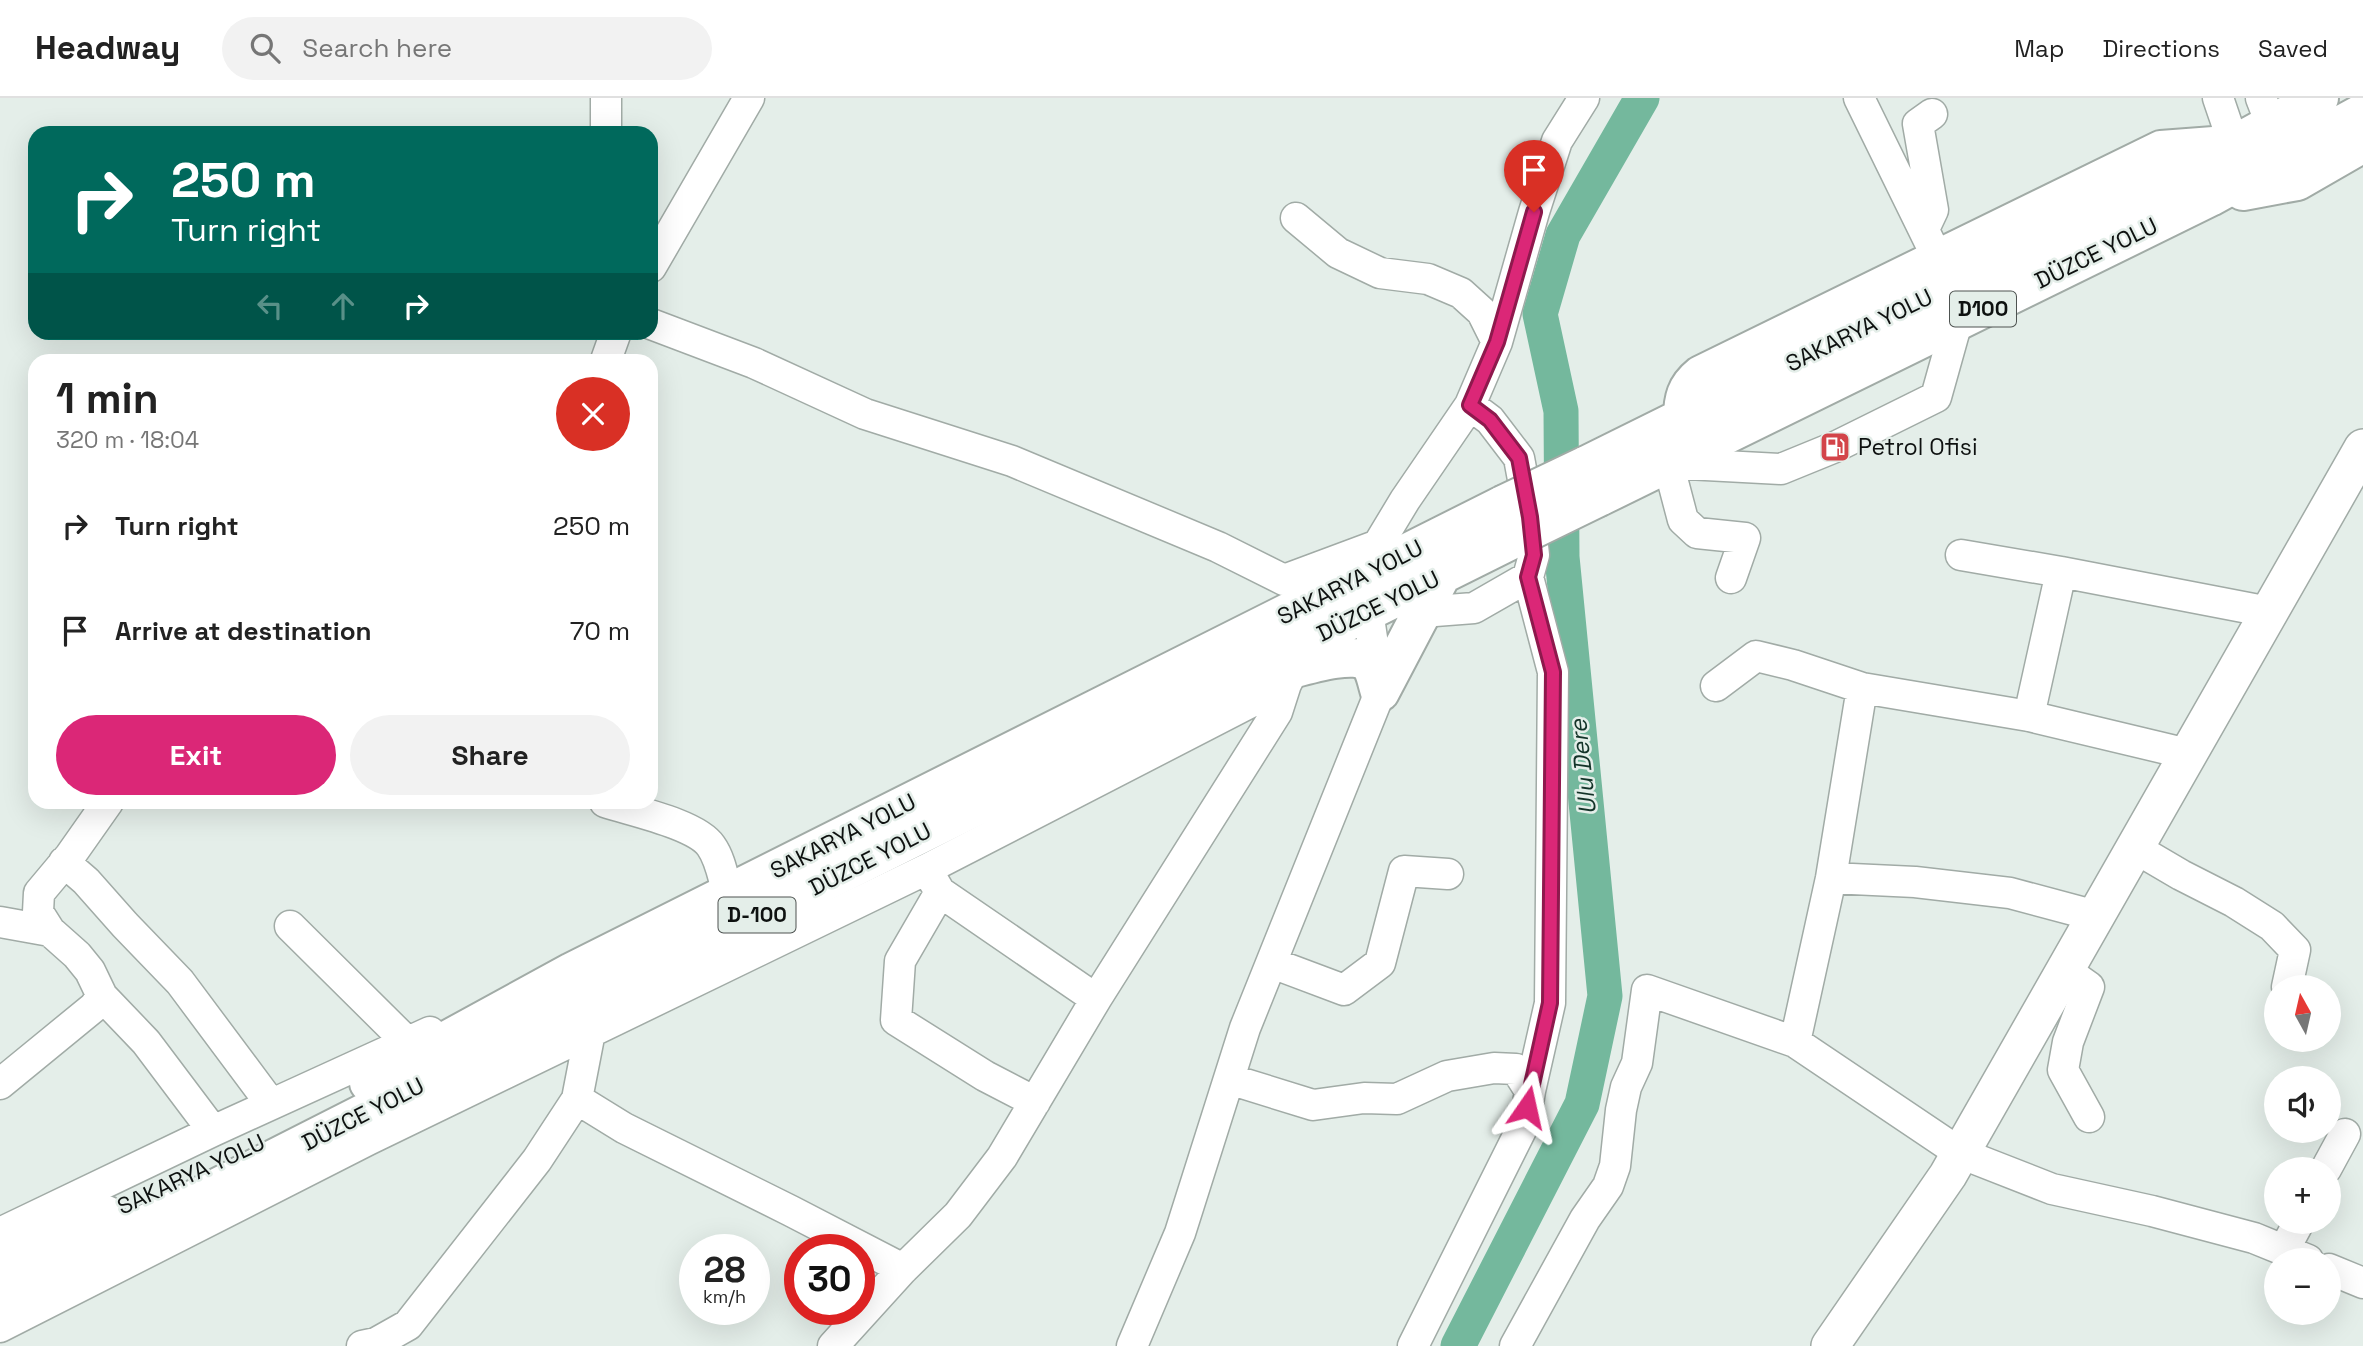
<!DOCTYPE html>
<html lang="en">
<head>
<meta charset="utf-8">
<style>
	body { margin:0; font-family:"Space Grotesk",sans-serif; background:#f2f2f2; color:#222; height:100vh; display:flex; flex-direction:column; font-size:26px; white-space:nowrap }
	* { box-sizing:border-box; margin:0 }
	p { font-size:23px; color:#767676 }
	.icon { flex:none; width:38px; height:38px; fill:none; stroke:currentColor; stroke-width:2; stroke-linecap:round; stroke-linejoin:round }
	.map { position:relative; flex:1; overflow:hidden }
	.side { position:absolute; left:28px; top:256px; width:630px; height:455px; display:flex; flex-direction:column; background:#fff; border-radius:21px; box-shadow:0 7px 28px #0002 }
	.side>* { flex:none }
	.banner { position:absolute; left:28px; top:28px; width:630px; height:214px; border-radius:21px; box-shadow:0 7px 28px #0002; background:#00695c; color:#fff; overflow:hidden }
	.needle { width:46px; rotate:352deg }
	.controls { position:absolute; left:2264px; top:877px; display:grid; gap:14px }
	.controls a { display:grid; place-items:center; width:77px; height:77px; border-radius:50%; background:#fff; box-shadow:0 7px 28px #0002; font-size:35px }
	.speed { position:absolute; left:679px; top:1136px; display:flex; gap:14px; font-size:35px; font-weight:700; text-align:center }
	.speed>* { display:grid; place-content:center; width:91px; height:91px; border-radius:50%; background:#fff; box-shadow:0 7px 28px #0002; line-height:1 }
	.speed small { font-size:18px; font-weight:400 }
	.speed .limit { border:10px solid #d22; background:#fff; color:#111 }
	.pin { position:absolute; display:grid; place-items:center; width:60px; height:60px; color:#fff; margin:-72px -30px; border-radius:50% 50% 50% 0; rotate:-45deg; box-shadow:0 0 7px #0007 }
	.pin .icon { rotate:45deg }
	.me { position:absolute; width:77px; margin:-38px; rotate:11deg; stroke-linejoin:round; filter:drop-shadow(0 0 5px #0008) }
	.turn { display:flex; align-items:center; gap:24px; height:147px; padding:0 28px; font-size:32px }
	.turn .icon { width:91px; height:91px; stroke-width:2.5 }
	.turn b { display:block; font-size:49px; line-height:60px }
	.lanes { display:flex; align-items:center; height:66px; padding:0 28px; background:#0003; justify-content:center; gap:35px; direction:ltr }
	.lanes .off { opacity:.35 }
	.round { display:grid; place-items:center; flex:none; width:74px; height:74px; border-radius:37px; background:#f2f2f2 }
	.head { display:flex; align-items:center; justify-content:space-between; height:119px; padding:0 28px }
	h1 { font-size:42px; font-weight:600; line-height:52px }
	.button { display:flex; gap:14px; margin-top:auto; padding:14px 28px }
	.button a { flex:1; height:80px; border-radius:42px; background:#db2777; color:#fff; font-size:28px; font-weight:600; line-height:80px; text-align:center }
	.button a+a { background:#f2f2f2; color:#222 }
	ul { padding:0; list-style:none }
	li { display:flex; align-items:center; gap:21px; height:105px; padding:0 28px }
	li div { flex:1 }
	li b { display:block; font-size:26px }
	li em { font-style:normal }
	header { display:flex; align-items:center; gap:42px; box-sizing:border-box; height:98px; padding:0 35px; background:#fff; border-bottom:2px solid #e0e0e0 }
	header strong { font-size:33px }
	nav { display:flex; gap:38px; margin-inline-start:auto; font-size:24px }
	.search { width:490px; height:63px; background:#f2f2f2; display:flex; align-items:center; gap:18px; box-sizing:border-box; padding:0 24px; border-radius:38px; color:#767676; font-size:26px }
	.map>svg:first-child { display:block }
</style>
</head>
<body>
<header>
<strong>Headway</strong>
<div class="search"><svg class="icon" aria-label="search" viewBox="0 0 24 24"><circle cx="10" cy="10" r="6"/><path d="M15 15l6 6"/></svg>Search here</div>
<nav><a>Map</a><a>Directions</a><a>Saved</a></nav>
</header>
<div class="map">
<svg width="2363" height="1248" viewBox="0 0 2363 1248">
	<rect width="100%" height="100%" fill="#e4eee9"/>
	<g fill="none" stroke-linecap="round" stroke-linejoin="round">
		<path stroke="#74b89d" stroke-width="35" d="M1458,1248L1582,1006L1605,898L1562,459L1561,313L1540,216L1563,137L1642,0"/>
		<g stroke="#a1aba6" stroke-width="33">
			<path id="minor" d="M1859,0L1938,161
				M2218,0L2234,47
				M2261,0L2271,26
				M606,35V0
				M1296,120L1338,155L1380,175L1428,181L1461,195L1482,214L1497,244
				M1924,131L1933,112L1918,26L1932,16
				M651,169L749,0
				M651,226L754,265L865,316L1012,363L1218,449L1284,482L1378,447
				M606,262L616,234
				M1470,307L1490,322L1519,360L1530,419L1534,457L1528,479L1553,574L1550,905L1530,993
				M1961,457L2061,474
				M1731,480L1745,440L1697,435L1683,422L1668,365L1781,371L1835,349L1936,299L1957,224
				M1422,514L1474,510L1528,479
				M1716,588L1756,558L1793,567L1862,590
				M2029,618L2061,474L2269,514
				M605,704C632,713 696,726 711,748C721,762 723,780 728,796
				M2135,750L2181,777L2234,804L2272,828L2295,852L2287,889
				M64,764L86,783L125,827L180,884L271,1006
				M930,777L940,794L1096,901
				M1831,780L1915,784L2010,795L2096,818
				M940,794L900,863L896,922L985,978L1035,1004
				M0,824L50,833
				M290,828L407,944
				M1272,865L1344,892L1380,865L1404,773L1448,776
				M2065,872L2089,889L2068,944L2063,972L2089,1019
				M102,898L146,944L213,1033
				M1795,944L1960,1055L2052,1091L2152,1113L2254,1140L2308,1162
				M1229,981L1313,1007L1364,1000L1397,1001L1447,978L1494,970L1516,971L1530,993L1525,1024L1413,1248
				M0,986L94,909L102,898L90,873L77,857L50,833L38,814L39,795L70,758L108,704
				M577,1001L624,1030L791,1113L903,1171
				M2326,1071L2345,1036
				M0,1135L213,1033L430,934
				M2284,1152L2299,1124
				M2329,1171L2363,1185
				M0,1229L368,1042L927,771L1286,586L1297,564
				M362,1248L376,1245L408,1227L537,1062L577,1001L590,934
				M833,1248L903,1171L958,1117L1002,1059L1096,901L1277,614L1286,586
				M1132,1248L1180,1135L1245,930L1380,594L1368,513L1358,480L1405,402L1470,307L1497,244L1534,114L1557,43L1584,0
				M1515,1248L1585,1121L1608,1088L1615,1068L1621,1012L1626,989L1637,965L1647,892L1795,944L1831,780L1862,590L2029,618L2188,656"/>
		</g>
		<g stroke="#a1aba6" stroke-width="40">
			<path id="major" d="M1830,1248L1948,1077L2363,350"/>
		</g>
		<g stroke="#a1aba6" stroke-width="42">
			<path id="highway" d="M2243,93L2297,83L2363,45
				M1683,320C1683,301 1686,289 1701,277L2161,52L2214,48
				M1585,368L2234,47L2319,0
				M1599,399L2210,99L2363,15
				M1276,575C1295,571 1353,551 1367,564C1375,570 1377,585 1380,594
				M1380,594L1442,476
				M369,985L572,874L1503,407
				M0,1169L106,1117
				M0,1200L597,897L1517,439"/>
		</g>
		<use href="#minor" stroke="#fff" stroke-width="30"/>
		<use href="#major" stroke="#fff" stroke-width="37"/>
		<use href="#highway" stroke="#fff" stroke-width="38"/>
		<g stroke="#a1aba6" stroke-width="42" stroke-linecap="butt">
			<path id="highway-bridge" d="M1503,407L1585,368
				M1517,439L1599,399"/>
		</g>
		<use href="#highway-bridge" stroke="#fff" stroke-width="38"/>
	</g>
	<g fill="none" stroke-linecap="round" stroke-linejoin="round">
		<g stroke="#8e194d" stroke-width="18">
			<path id="route" d="M1527,1009L1550,905L1553,574L1528,479L1534,457L1530,419L1519,360L1490,322L1470,307L1497,244L1534,114"/>
		</g>
		<use href="#route" stroke="#db2777" stroke-width="12"/>
	</g>
	<defs>
		<g id="fuel-square" transform="scale(1.575)"><rect x="-9" y="-9" width="18" height="18" rx="4" fill="#d34449" stroke="#e4eee9"/><path d="M-5.5-6h7V0h2V4h1.3V-2.5L3-4.5l.8-.8L6-3V5H2.5V1h-1V6h-7ZM-4.2-4.7v3.2H.2V-4.7Z" fill="#fff"/></g>
	</defs>
	<g fill-rule="evenodd">
		<use href="#fuel-square" x="1835" y="349"/>
	</g>
	<g text-anchor="middle" stroke-width="5" stroke-linejoin="round" paint-order="stroke">
		<g fill="#e4eee9" stroke="#4e5351" stroke-width="2">
			<rect x="1950" y="193.5" width="66" height="35" rx="5"/>
			<rect x="718.5" y="799.5" width="77" height="35" rx="5"/>
		</g>
		<g font-size="21" font-weight="bold" fill="#0e1110">
			<text x="1983" y="218">D100</text>
			<text x="757" y="824">D-100</text>
		</g>
		<g font-size="23" fill="#0e1110" stroke="#e4eee9">
			<text transform="translate(2096 155) rotate(-26)" y="8">DÜZCE YOLU</text>
			<text transform="translate(1859 232) rotate(-26)" y="8">SAKARYA YOLU</text>
			<text transform="translate(1350 484) rotate(-27)" y="8">SAKARYA YOLU</text>
			<text transform="translate(1378 508) rotate(-26)" y="8">DÜZCE YOLU</text>
			<text transform="translate(843 738) rotate(-27)" y="8">SAKARYA YOLU</text>
			<text transform="translate(870 761) rotate(-27)" y="8">DÜZCE YOLU</text>
			<text transform="translate(363 1016) rotate(-27)" y="8">DÜZCE YOLU</text>
			<text transform="translate(191 1076) rotate(-25)" y="8">SAKARYA YOLU</text>
		</g>
		<g font-size="23" fill="#0e1110" stroke="#e4eee9" text-anchor="start">
			<text x="1858" y="357">Petrol Ofisi</text>
		</g>
		<g font-size="24" font-style="italic" fill="#133328" stroke="#e4eee9">
			<text transform="translate(1583 669) rotate(-96)" y="8">Ulu Dere</text>
		</g>
	</g>
</svg>
<div class="controls">
<a><svg class="needle" viewBox="-14 -14 28 28"><path d="M0-13l5 13h-10z" fill="#e53935"/><path d="M0 13l5-13h-10z" fill="#767676"/></svg></a>
<a><svg class="icon" aria-label="sound" viewBox="0 0 24 24"><path d="M4 9h4l5-4v14l-5-4H4zM17 9q2 3 0 6"/></svg></a>
<a>+</a>
<a>−</a>
</div>
<div class="speed"><div>28<small>km/h</small></div><div class="limit">30</div></div>
<div class="pin" style="left:1534px;top:114px;background:#d93025"><svg class="icon" aria-label="arrive" viewBox="0 0 24 24"><path d="M6 21V4h12l-3 4 3 4H6"/></svg></div>
<svg class="me" style="left:1527px;top:1009px" viewBox="-20 -20 40 40"><path d="M0-17L14 15 0 8-14 15z" fill="#db2777" stroke="#fff" stroke-width="4"/></svg>
<div class="banner">
<div class="turn"><svg class="icon" aria-label="right" viewBox="0 0 24 24"><path d="M7 20v-9h11M14 6l5 5-5 5"/></svg><div><b>250 m</b>Turn right</div></div>
<div class="lanes"><svg class="icon off" aria-label="left" viewBox="0 0 24 24"><path d="M17 20v-9H6M10 6l-5 5 5 5"/></svg><svg class="icon off" aria-label="ahead" viewBox="0 0 24 24"><path d="M12 20V5M6 11l6-6 6 6"/></svg><svg class="icon" aria-label="right" viewBox="0 0 24 24"><path d="M7 20v-9h11M14 6l5 5-5 5"/></svg></div>
</div>
<section class="side">
<div class="head"><div><h1>1 min</h1><p>320 m · 18:04</p></div><a class="round" style="background:#d93025;color:#fff"><svg class="icon" aria-label="close" viewBox="0 0 24 24"><path d="M6 6l12 12M18 6L6 18"/></svg></a></div>
<ul>
<li><svg class="icon" aria-label="right" viewBox="0 0 24 24"><path d="M7 20v-9h11M14 6l5 5-5 5"/></svg><div><b>Turn right</b></div><em>250 m</em></li>
<li><svg class="icon" aria-label="arrive" viewBox="0 0 24 24"><path d="M6 21V4h12l-3 4 3 4H6"/></svg><div><b>Arrive at destination</b></div><em>70 m</em></li>
</ul>
<div class="button"><a>Exit</a><a>Share</a></div>
</section>
</div>
</body>
</html>
